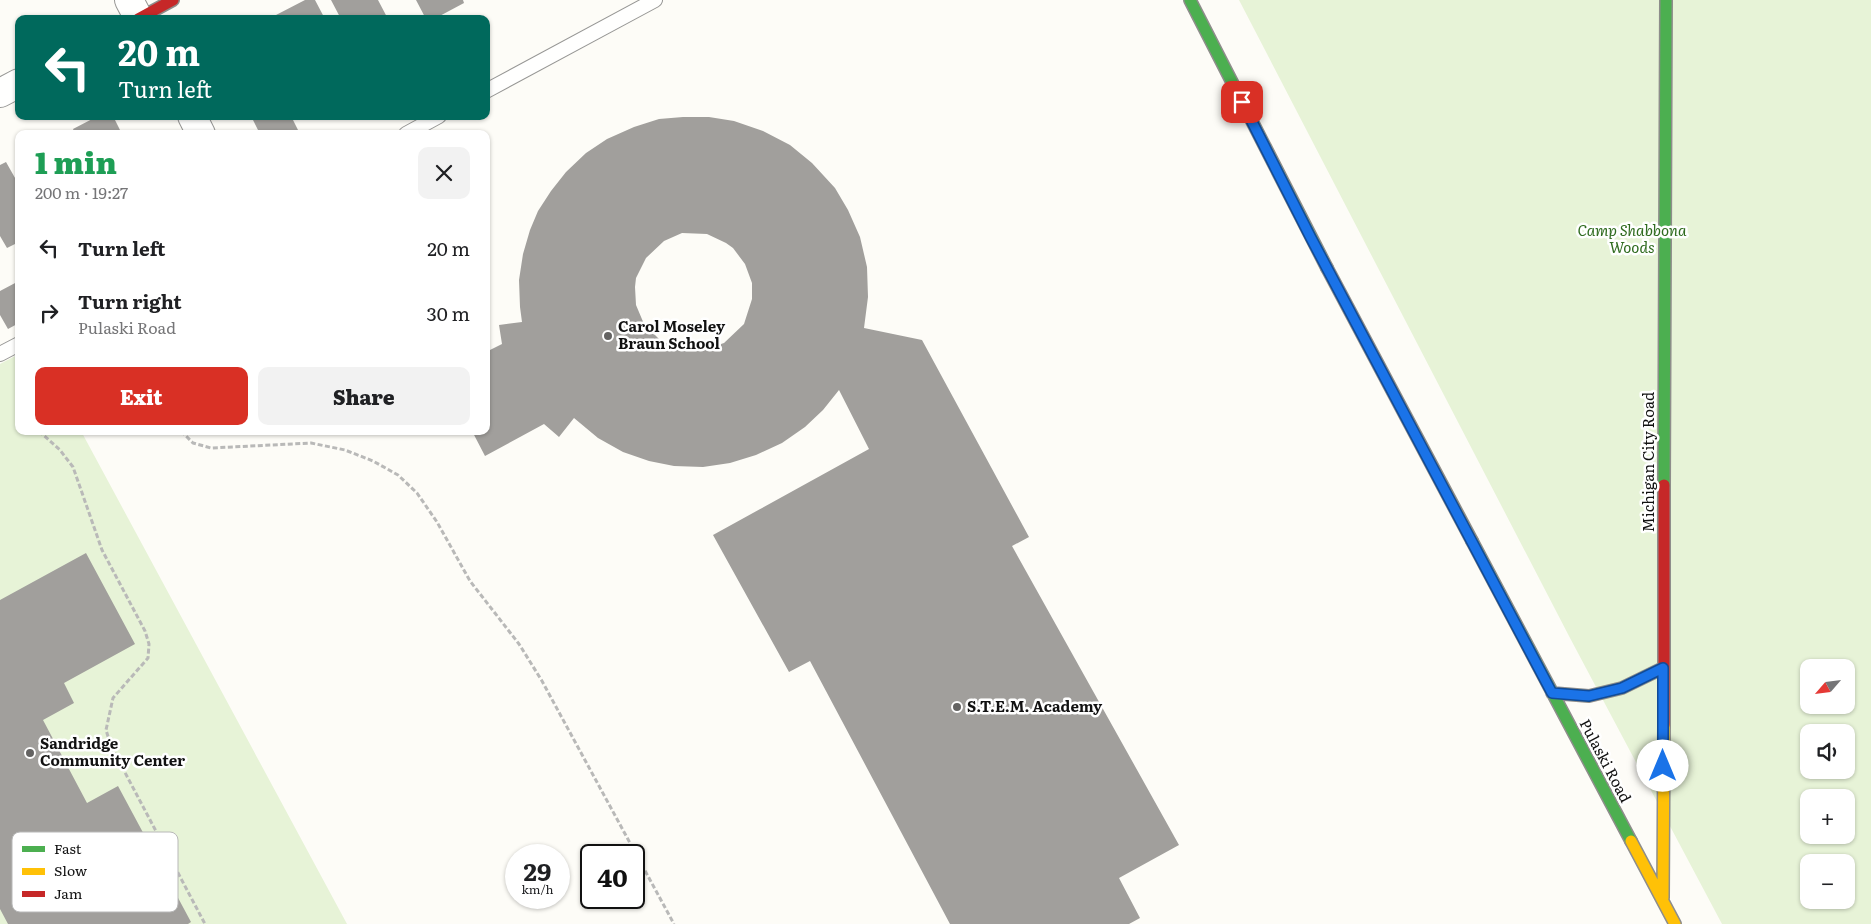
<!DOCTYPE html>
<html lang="en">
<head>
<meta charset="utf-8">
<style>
	body { margin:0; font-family:Literata,serif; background:#f2f2f2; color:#202124; height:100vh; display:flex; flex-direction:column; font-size:19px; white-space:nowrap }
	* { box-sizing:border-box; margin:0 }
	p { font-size:16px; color:#757577 }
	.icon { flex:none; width:28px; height:28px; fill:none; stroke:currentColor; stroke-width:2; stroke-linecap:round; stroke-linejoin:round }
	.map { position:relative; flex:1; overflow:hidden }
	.drawer { position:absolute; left:15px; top:130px; width:475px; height:305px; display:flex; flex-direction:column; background:#fff; border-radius:10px; box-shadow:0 1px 4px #0004 }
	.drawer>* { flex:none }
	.hud { position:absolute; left:15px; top:15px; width:475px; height:105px; border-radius:10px; box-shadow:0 1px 4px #0004; background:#00695c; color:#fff; overflow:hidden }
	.needle { width:32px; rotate:242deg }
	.fabs { position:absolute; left:1800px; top:659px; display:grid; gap:10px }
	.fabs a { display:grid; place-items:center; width:55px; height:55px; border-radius:10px; background:#fff; box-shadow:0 1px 4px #0004; font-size:25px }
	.speed { position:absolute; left:505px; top:844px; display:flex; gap:10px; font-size:25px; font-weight:700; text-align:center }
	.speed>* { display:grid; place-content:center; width:65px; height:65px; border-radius:50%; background:#fff; box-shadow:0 1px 4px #0004; line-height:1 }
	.speed small { font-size:12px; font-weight:400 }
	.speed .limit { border:2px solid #111; border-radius:8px; background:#fff; color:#111 }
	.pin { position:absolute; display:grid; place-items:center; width:42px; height:42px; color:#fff; margin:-21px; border-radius:10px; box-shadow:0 2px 8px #0006 }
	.me { position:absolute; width:55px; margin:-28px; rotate:0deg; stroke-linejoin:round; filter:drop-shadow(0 0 4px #0008) }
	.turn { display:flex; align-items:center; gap:18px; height:105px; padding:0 20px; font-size:22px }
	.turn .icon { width:65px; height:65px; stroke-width:2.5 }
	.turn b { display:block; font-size:35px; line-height:42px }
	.round { display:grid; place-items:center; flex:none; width:52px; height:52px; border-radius:10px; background:#f2f2f2 }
	.headline { display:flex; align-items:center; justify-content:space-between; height:85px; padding:0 20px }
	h1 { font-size:30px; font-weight:800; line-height:38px; color:#1e9e55 }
	.button { display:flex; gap:10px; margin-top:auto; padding:10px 20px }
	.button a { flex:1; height:58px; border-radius:10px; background:#d93025; color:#fff; font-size:20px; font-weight:800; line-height:58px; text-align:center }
	.button a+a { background:#f2f2f2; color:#202124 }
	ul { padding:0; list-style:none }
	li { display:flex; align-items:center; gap:15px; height:65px; padding:0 20px }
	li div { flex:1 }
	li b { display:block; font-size:19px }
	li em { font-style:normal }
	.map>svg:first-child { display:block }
</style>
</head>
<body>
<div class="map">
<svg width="1871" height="924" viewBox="0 0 1871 924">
	<rect width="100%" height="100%" fill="#fdfcf7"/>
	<path fill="#e7f3d7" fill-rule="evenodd" d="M1239,0H1871V924H1722L1570,638ZM1809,668H1846V705H1809ZM1809,732H1846V770H1809ZM1809,798H1846V835H1809ZM1809,862H1846V900H1809Z
		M19,354V431H81L347,924H0V364Z"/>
	<path fill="#a19f9c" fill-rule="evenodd" d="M305,0H315L325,19H278L276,15Z
		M331,0H378L388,19H341Z
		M416,0H463L464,3L434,19H426Z
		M98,116H113L122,134H75L73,129Z
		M254,116H291L300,134H260L252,118Z
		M683,117H709L734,121L763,131L790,145L812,163L835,188L848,210L860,237L867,267L868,297L864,328L922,340L1029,537L1012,546L1179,845L1119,878L1140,918L1129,924H950L810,661L789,672L713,535L869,449L839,390L823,410L805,427L782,443L756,455L730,463L703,467L674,466L649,461L623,452L598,438L574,418L559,437L544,424L485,456L472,431H486V352L502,344L499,325L522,322L520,307L519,280L523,254L530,230L538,211L551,191L566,172L586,153L607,139L634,127L659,119ZM682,233L707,234L726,243L733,248L745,264L752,283V299L744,324L724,343L706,349L697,351L679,349L660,340L644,324L636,305L635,287L636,278L646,258L664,241Z
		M6,162L19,185V242L7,248L0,236V165Z
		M17,282L19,286V323L8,329L0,315V291Z
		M86,553L135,644L64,683L74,703L43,720L87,803L118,786L191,922L188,924H8L0,909V600Z"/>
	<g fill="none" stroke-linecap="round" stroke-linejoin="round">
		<g stroke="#979795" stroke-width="16">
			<path id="lane" d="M486,91L655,0
				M406,134L439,116
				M0,354L19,344"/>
		</g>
		<g stroke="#979795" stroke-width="30">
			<path id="street" d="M129,0L139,19
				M0,93L19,83
				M192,116L201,134"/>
		</g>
		<g stroke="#8e8d8b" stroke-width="14">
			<path id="fast" d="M1190,0L1327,268
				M1664,485L1666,0
				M1472,541L1631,841
				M1552,693L1589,696L1622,688L1663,668"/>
		</g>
		<g stroke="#8e8d8b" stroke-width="14">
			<path id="slow" d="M1327,268L1472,541
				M1631,841L1675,924
				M1663,898L1664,725"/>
		</g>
		<g stroke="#8e8d8b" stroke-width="14">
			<path id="jam" d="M138,19L173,0
				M1664,725V485"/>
		</g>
		<path stroke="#b9b9b8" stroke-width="3" stroke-dasharray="5 2.5" stroke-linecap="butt" d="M39,431L60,450L73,467L102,550L145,631L149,644L148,658L113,698L106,730L111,746L205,924
			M181,431L193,443L211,448L311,443L345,450L373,461L398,475L417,493L437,522L470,581L519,644L542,681L674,924"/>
		<use href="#lane" stroke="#fffffe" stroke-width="14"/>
		<use href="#street" stroke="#fffffe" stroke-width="28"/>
		<use href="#fast" stroke="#4caf50" stroke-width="11"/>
		<use href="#slow" stroke="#ffc107" stroke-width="11"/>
		<use href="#jam" stroke="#c62828" stroke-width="11"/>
	</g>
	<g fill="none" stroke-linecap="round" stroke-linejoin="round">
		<g stroke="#114b97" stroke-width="12">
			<path id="route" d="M1242,102L1311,238L1552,693L1589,696L1622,688L1663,668V766"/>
		</g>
		<use href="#route" stroke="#1a73e8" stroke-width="9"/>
	</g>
	<g fill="#646362" stroke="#fff" stroke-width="2">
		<circle cx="608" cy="336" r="5"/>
		<circle cx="957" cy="707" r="5"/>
		<circle cx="30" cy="753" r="5"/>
	</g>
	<g text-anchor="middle" stroke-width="5" stroke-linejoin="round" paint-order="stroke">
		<g font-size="15" font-style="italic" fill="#2f6b1f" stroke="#fff">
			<text x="1632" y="236">Camp Shabbona<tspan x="1632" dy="17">Woods</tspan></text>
		</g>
		<g font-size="15" font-weight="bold" fill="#111" stroke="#fff" text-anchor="start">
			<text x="618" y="332">Carol Moseley<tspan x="618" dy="17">Braun School</tspan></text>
			<text x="967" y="712">S.T.E.M. Academy</text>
			<text x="40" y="749">Sandridge<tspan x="40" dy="17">Community Center</tspan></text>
		</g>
		<g font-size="15" fill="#111" stroke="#fff">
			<text transform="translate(1649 462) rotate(-90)" y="5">Michigan City Road</text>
			<text transform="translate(1605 761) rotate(62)" y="5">Pulaski Road</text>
		</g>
	</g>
	<rect x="12" y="832" width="166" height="80" rx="8" fill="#fff" stroke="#b8b8b8" stroke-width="1"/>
	<rect x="22" y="846" width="23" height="6" fill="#4caf50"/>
	<rect x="22" y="868" width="23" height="7" fill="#ffc107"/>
	<rect x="22" y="891" width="23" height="6" fill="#c62828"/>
	<g font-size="14" fill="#111">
		<text x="54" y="854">Fast</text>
		<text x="54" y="876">Slow</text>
		<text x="54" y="899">Jam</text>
	</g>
</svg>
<div class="fabs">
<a><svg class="needle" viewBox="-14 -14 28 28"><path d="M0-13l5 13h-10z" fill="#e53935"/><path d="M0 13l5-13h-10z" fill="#757577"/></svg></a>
<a><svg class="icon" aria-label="sound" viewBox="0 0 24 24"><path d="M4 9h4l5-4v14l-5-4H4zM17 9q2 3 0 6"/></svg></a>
<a>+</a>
<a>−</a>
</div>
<div class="speed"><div>29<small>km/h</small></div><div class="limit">40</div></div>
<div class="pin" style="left:1242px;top:102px;background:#d93025"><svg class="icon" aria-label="arrive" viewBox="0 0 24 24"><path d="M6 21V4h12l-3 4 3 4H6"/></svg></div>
<svg class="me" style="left:1663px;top:766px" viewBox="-20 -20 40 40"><circle r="19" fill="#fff"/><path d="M0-13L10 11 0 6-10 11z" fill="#1a73e8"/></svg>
<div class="hud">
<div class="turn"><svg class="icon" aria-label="left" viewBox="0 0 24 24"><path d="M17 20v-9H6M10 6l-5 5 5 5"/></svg><div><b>20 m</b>Turn left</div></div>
</div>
<section class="drawer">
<div class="headline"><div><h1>1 min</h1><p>200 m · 19:27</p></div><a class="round"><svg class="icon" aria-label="close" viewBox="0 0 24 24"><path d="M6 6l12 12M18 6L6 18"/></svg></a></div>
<ul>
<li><svg class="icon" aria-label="left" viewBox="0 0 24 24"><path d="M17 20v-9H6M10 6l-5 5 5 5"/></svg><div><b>Turn left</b></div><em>20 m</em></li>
<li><svg class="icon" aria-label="right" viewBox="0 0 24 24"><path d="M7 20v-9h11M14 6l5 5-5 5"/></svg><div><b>Turn right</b><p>Pulaski Road</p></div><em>30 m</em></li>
</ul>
<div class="button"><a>Exit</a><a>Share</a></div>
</section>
</div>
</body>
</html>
